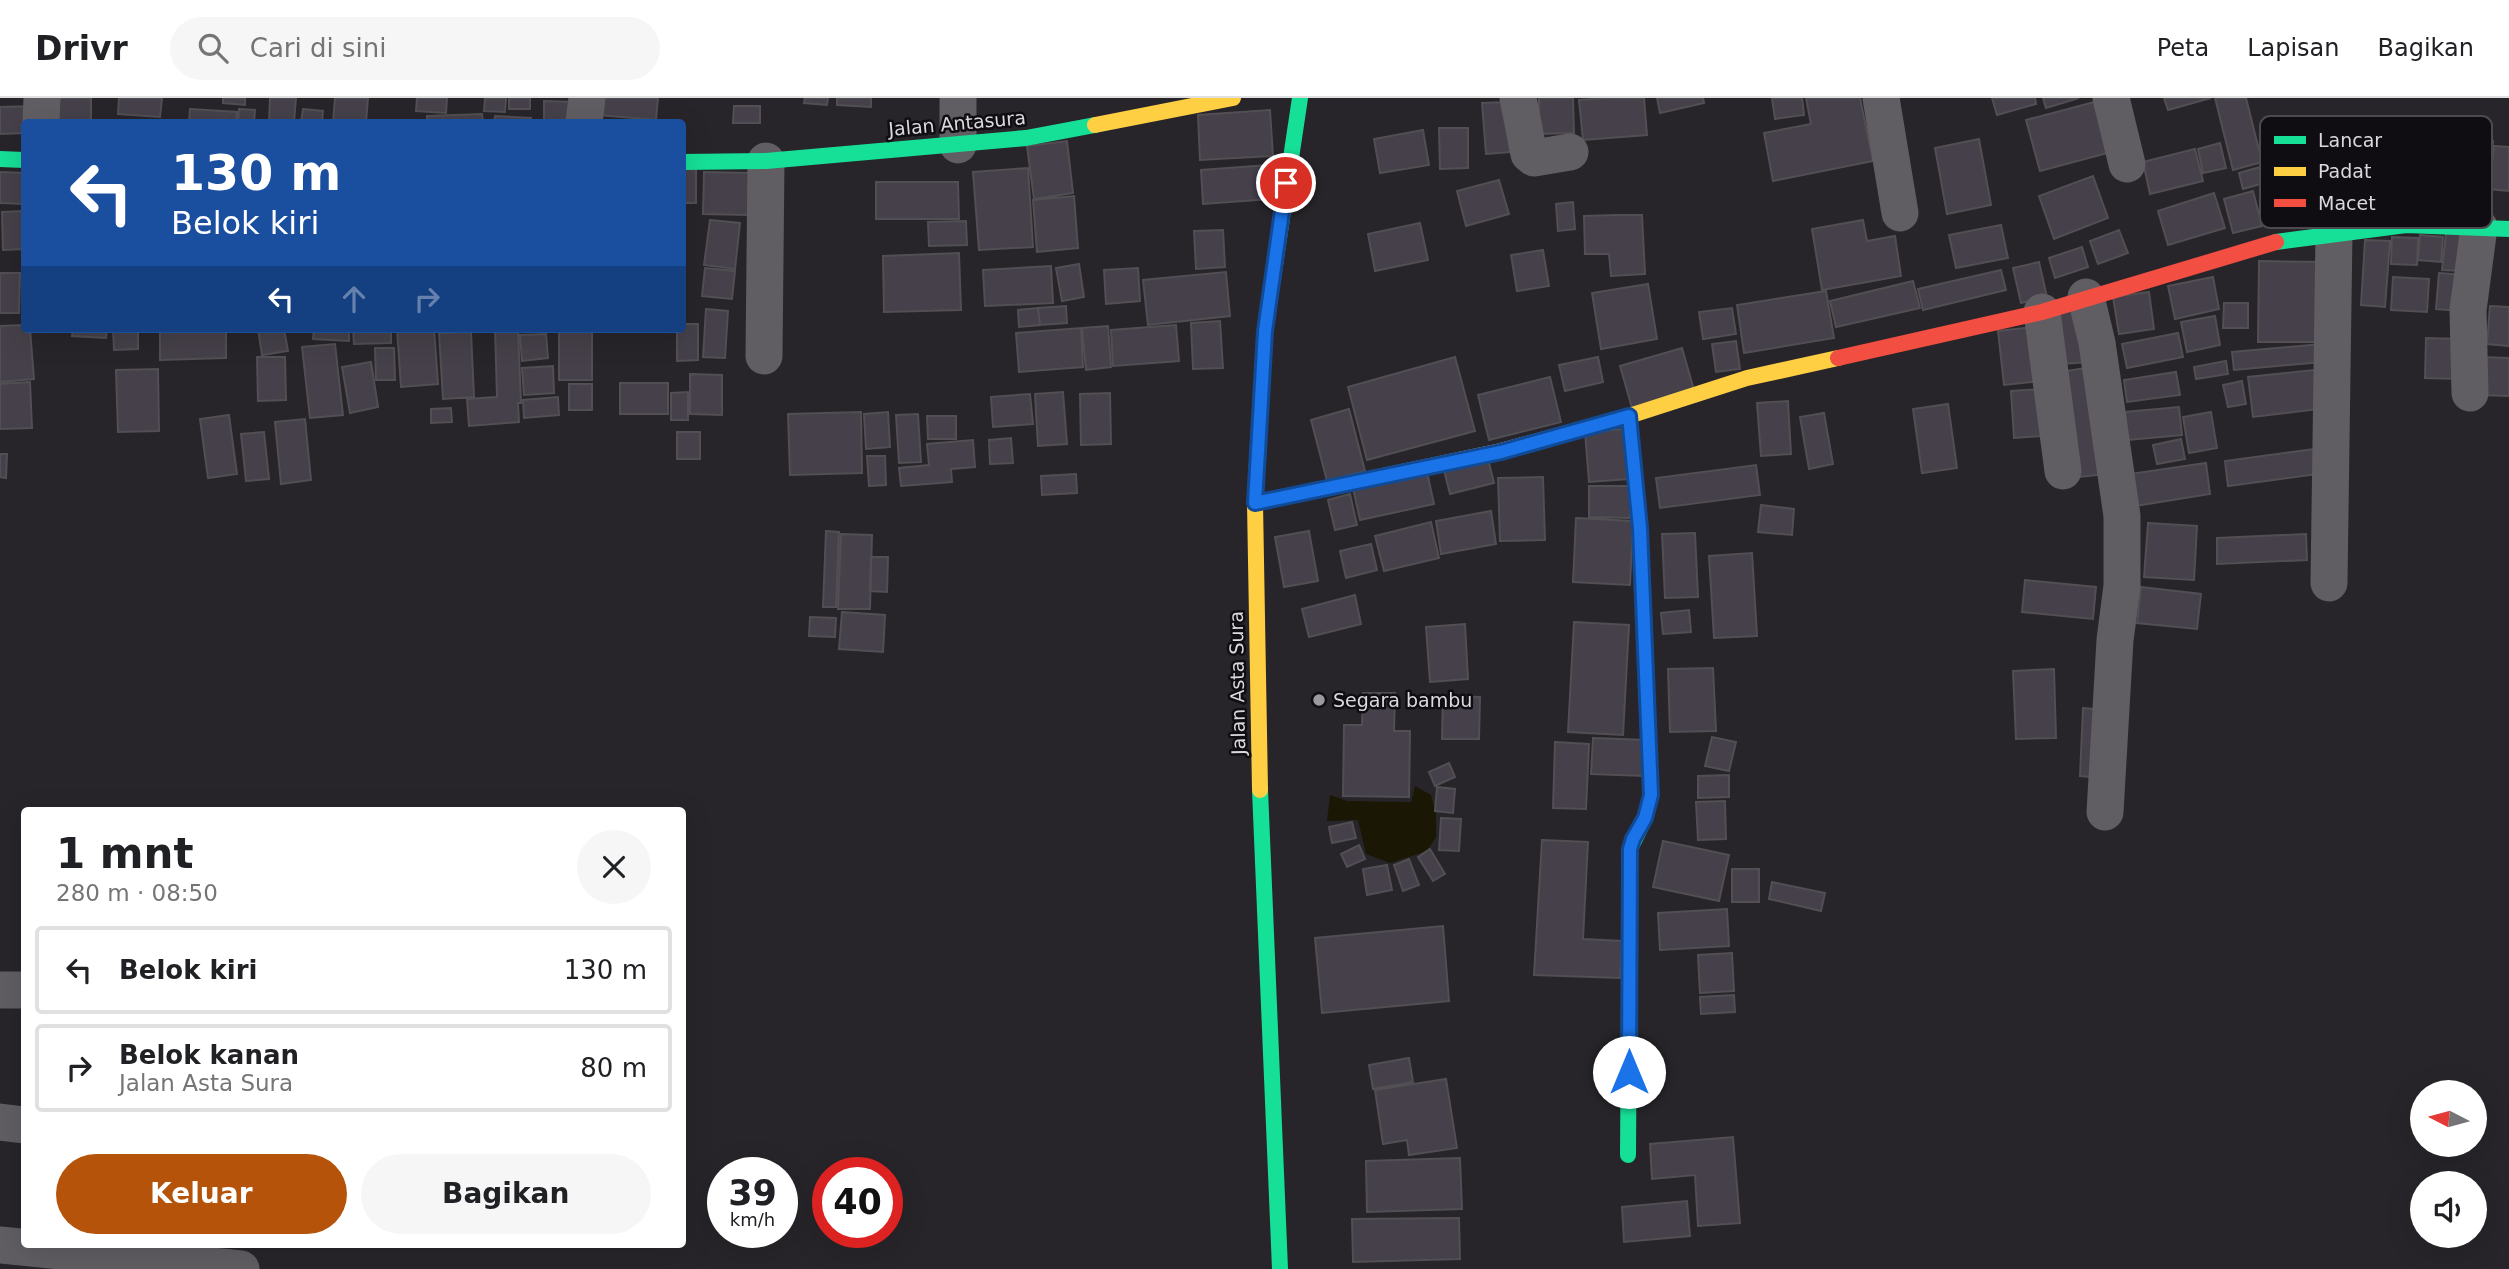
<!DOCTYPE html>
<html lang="id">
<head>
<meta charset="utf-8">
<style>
	body { margin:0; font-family:"DejaVu Sans",sans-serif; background:#f6f6f6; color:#202124; height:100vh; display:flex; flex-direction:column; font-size:26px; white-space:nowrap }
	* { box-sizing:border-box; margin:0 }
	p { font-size:23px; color:#757577 }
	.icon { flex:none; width:38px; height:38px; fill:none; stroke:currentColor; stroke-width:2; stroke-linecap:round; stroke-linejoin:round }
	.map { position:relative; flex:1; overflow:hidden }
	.sheet { position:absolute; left:21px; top:709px; width:665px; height:441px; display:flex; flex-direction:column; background:#fff; border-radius:7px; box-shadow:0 7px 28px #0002 }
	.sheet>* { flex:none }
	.banner { position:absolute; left:21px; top:21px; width:665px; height:214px; border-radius:7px; box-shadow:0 7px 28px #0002; background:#1a4fa0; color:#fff; overflow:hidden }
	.needle { width:46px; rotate:276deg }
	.controls { position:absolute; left:2410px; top:982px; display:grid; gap:14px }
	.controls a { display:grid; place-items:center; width:77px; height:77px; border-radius:50%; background:#fff; box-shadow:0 7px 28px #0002; font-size:35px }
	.speed { position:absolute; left:707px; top:1059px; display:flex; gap:14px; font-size:35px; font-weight:700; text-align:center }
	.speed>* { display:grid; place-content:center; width:91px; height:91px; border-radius:50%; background:#fff; box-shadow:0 7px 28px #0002; line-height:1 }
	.speed small { font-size:18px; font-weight:400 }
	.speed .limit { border:10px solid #d22; background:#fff; color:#111 }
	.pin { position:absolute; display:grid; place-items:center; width:60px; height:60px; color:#fff; margin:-30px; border:4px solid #fff; border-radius:50%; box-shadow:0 2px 7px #0007 }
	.me { position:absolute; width:77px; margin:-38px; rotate:0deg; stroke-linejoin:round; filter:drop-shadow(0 0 5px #0008) }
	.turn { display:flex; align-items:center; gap:24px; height:147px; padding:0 35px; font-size:32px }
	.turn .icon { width:91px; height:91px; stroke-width:2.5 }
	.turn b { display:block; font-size:49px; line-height:60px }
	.lanes { display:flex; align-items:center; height:66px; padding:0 35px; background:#0003; justify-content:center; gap:35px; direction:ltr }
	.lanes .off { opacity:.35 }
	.round { display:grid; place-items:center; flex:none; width:74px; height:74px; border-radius:37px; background:#f6f6f6 }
	.head { display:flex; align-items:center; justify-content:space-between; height:119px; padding:0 35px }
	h1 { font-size:42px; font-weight:700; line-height:52px }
	.primary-button { display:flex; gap:14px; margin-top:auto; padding:14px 35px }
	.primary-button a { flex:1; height:80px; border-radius:42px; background:#b45309; color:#fff; font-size:28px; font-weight:700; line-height:80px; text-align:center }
	.primary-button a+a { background:#f6f6f6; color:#202124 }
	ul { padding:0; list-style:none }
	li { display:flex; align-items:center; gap:21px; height:88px; margin:0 14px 10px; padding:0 21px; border:4px solid #e0e0e0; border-radius:7px }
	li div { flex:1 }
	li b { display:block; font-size:26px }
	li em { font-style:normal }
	header { display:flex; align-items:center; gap:42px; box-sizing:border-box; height:98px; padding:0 35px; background:#fff; border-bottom:2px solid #e0e0e0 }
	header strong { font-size:33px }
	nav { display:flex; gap:38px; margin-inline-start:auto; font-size:24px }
	.search { width:490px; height:63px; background:#f6f6f6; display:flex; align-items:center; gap:18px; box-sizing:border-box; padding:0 24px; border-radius:38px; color:#757577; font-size:26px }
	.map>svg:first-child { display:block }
</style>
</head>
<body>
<header>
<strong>Drivr</strong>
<div class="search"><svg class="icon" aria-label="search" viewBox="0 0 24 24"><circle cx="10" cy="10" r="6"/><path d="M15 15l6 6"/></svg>Cari di sini</div>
<nav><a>Peta</a><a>Lapisan</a><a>Bagikan</a></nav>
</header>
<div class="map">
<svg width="2509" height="1171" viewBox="0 0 2509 1171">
	<rect width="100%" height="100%" fill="#272529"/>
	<path fill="#1a1804" d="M1415,688L1431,697L1436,716V739L1427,753L1390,765L1366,756L1358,722L1327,723L1330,697L1347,703L1411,704Z"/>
	<path fill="#454049" stroke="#514f53" stroke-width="2" d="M53,0H91V22H52Z
		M119,0H162L160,19L118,16Z
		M223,0H245V7L223,5Z
		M270,0H296L294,24H269Z
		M335,0H368L366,24H333Z
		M417,0H447L446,15L416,13Z
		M485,0H506L505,14L484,13Z
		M509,0H530V11H509Z
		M600,0H658L656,22L599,17Z
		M805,0H828L827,7L804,5Z
		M837,0H871V9L837,7Z
		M1539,0H1573L1574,35L1539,36Z
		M1607,0H1644L1647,37L1583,42L1579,2Z
		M1657,0H1703L1704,5L1660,15Z
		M1772,0H1802L1804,17L1775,21Z
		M1806,0H1860L1873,63L1773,83L1764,35L1811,26Z
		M1992,0H2035L2036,6L1997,17Z
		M2043,0H2079L2046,10Z
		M2164,0H2211L2168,12Z
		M2215,0H2246L2262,64L2233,72Z
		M544,3L575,4L574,24H544Z
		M2098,3L2111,54L2040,73L2026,22Z
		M1506,4L1510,54L1486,56L1482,5Z
		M34,8L24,24V35L0,36V9Z
		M734,8H760V25H733Z
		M190,11L237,14L236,24H189Z
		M239,11L255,12L254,24H238Z
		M303,11L323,13L322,24H301Z
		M1270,12L1273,58L1200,62L1198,17Z
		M482,16L483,24H427V18Z
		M495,18L531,20V24H494Z
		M1439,30H1468V70L1440,71Z
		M1423,32L1429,67L1380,75L1374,41Z
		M2424,35L2493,43L2488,87L2419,79Z
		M1979,41L1991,107L1947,116L1935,50Z
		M1067,43L1073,95L1034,101L1027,48Z
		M2220,45L2226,70L2203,75L2198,51Z
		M2494,48L2509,49V93L2489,91Z
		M2195,51L2203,83L2150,96L2143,64Z
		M1268,67L1270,101L1203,106L1201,72Z
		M2267,67L2271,83L2243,91L2239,75Z
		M682,69H696V105H682Z
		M1028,70L1033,149L979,152L973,74Z
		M0,74L24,75V106L0,105Z
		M704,74L750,75L749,117L703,116Z
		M2093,78L2108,120L2054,141L2039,98Z
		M1499,82L1509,116L1466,128L1457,93Z
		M876,84H958L959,121H876Z
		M2253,93L2262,128L2233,135L2224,101Z
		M2214,95L2225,130L2168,147L2158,113Z
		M1074,98L1078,150L1037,154L1033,102Z
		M1573,104L1575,131L1558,133L1556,106Z
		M24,113V151L3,152L2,114Z
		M1616,117H1642L1645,176L1611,178L1609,156H1585L1584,118Z
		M710,122L740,125L735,171L704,167Z
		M1863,122L1867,143L1895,138L1901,178L1822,192L1812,131Z
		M966,123L967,147L929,148L928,124Z
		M1420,125L1428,162L1375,173L1368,136Z
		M2001,127L2008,160L1956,170L1949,137Z
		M1223,132L1225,169L1196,171L1194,133Z
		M2119,132L2128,155L2098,166L2090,143Z
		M2446,135L2466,137L2463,173L2442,172Z
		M2420,137L2443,139L2441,164L2418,162Z
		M2392,139L2418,140L2417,167L2391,166Z
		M2365,142L2390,143L2385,209L2361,207Z
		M2082,149L2088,169L2055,180L2049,160Z
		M1543,152L1549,188L1517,193L1511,157Z
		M959,155L961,212L884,214L883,158Z
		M2259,163L2329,164L2328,244H2258Z
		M2039,164L2047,199L2021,205L2013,170Z
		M1079,166L1084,199L1062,203L1056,170Z
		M1051,168L1053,205L985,208L983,172Z
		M705,170L735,173L732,201L702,198Z
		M1138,170L1140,203L1106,206L1104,172Z
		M2001,172L2006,192L1923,212L1918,191Z
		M1226,174L1230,218L1148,227L1143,182Z
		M0,175H20L19,215H0Z
		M2439,175L2463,177L2460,213L2436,211Z
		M2213,179L2219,211L2175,221L2168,188Z
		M2393,179L2429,181L2427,214L2391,212Z
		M1913,183L1920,210L1836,229L1830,203Z
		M1648,186L1657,241L1601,251L1592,195Z
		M1826,193L1834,240L1744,255L1737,207Z
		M2149,194L2154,231L2119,236L2113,199Z
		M2224,205H2248V230H2223Z
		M1066,208L1067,225L1040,227L1038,210Z
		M2490,208L2509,209V248L2487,246Z
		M1038,210L1040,227L1019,229L1018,212Z
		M1732,210L1736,236L1703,241L1699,214Z
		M706,211L728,213L725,260L703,259Z
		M2085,211L2088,264L2062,266L2059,212Z
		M2215,218L2220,247L2187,254L2181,224Z
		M1220,223L1223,270L1193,271L1191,225Z
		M682,226H698V262L677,263V231H682Z
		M24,227V231H30L34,281L0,284V228Z
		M1176,227L1179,263L1113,268L1111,232Z
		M1108,228L1111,269L1086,272L1082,230Z
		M2034,229L2040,283L2004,287L1998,233Z
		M1081,230L1083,269L1019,274L1016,235Z
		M73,231H107L106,240L72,238Z
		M113,231H138V251L114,252Z
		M160,231H226V260L160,262Z
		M258,231H284L288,253L262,257Z
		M314,231H349V243L313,241Z
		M353,231H391V245L354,246Z
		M397,231H434L438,286L401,289Z
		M495,231H518L521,305H518L519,324L469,328L467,301L497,299Z
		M559,231H592V282H559Z
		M471,234L474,299L443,301L439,235Z
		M2178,235L2183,259L2127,270L2122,246Z
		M546,236L548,260L522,263L520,237Z
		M2426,240L2459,241L2458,281L2425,280Z
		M1736,243L1740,271L1716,274L1712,246Z
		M335,246L343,317L310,320L302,249Z
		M2321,246L2322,264L2234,272L2232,254Z
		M375,250H394L395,282H376Z
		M1682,250L1694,292L1632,310L1620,268Z
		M257,259H285L286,302L258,303Z
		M1455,259L1475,333L1367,362L1348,289Z
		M1598,259L1603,284L1565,293L1559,267Z
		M2481,259L2509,260V298L2480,297Z
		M2226,263L2228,276L2196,281L2194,269Z
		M371,264L378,309L350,315L342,269Z
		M553,268L554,295L524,297L522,270Z
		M2093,269L2106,376L2079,379L2066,273Z
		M158,271L159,333L118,334L116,272Z
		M2323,271L2327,310L2253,319L2248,279Z
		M2176,274L2180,297L2127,304L2124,282Z
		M690,276L722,277V317L690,316Z
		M1550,279L1561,324L1489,342L1478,297Z
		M2242,283L2246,306L2228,309L2223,287Z
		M30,284L32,330L0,331V286Z
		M620,285H668V316H620Z
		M569,286H592V312H569Z
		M2040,291L2042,338L2014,340L2011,293Z
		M688,294V322H671V295Z
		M1063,294L1067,346L1038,348L1035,296Z
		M1110,295L1111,346L1081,347L1080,296Z
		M1030,296L1033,326L993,329L991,299Z
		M558,299L559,317L524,320L523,302Z
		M1788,303L1791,356L1761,358L1757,305Z
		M1948,306L1957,370L1922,375L1913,311Z
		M2179,309L2182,337L2128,342L2125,314Z
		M451,310L452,324L431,325V311Z
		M1349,311L1365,373L1327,383L1311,322Z
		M861,314L862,375L790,377L788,316Z
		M888,314L890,349L866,351L864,316Z
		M2211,314L2217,350L2189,355L2183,319Z
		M1824,315L1833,366L1809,371L1800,319Z
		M918,316L921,364L899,365L896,317Z
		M229,317L237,376L208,380L200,321Z
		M927,318H956V341H928Z
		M305,321L311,382L281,386L275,324Z
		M1625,331L1629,381L1589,384L1585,334Z
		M264,334L269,381L246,383L241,336Z
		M677,334H700V361H677Z
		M1011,340L1013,365L990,366L989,342Z
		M2181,341L2185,361L2157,366L2153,347Z
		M973,342L975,369L951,371L952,384L901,388L899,370L929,367L927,346Z
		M2315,351L2318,376L2228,388L2225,363Z
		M0,356H7L6,380L0,379Z
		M867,358H885L886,387L869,388Z
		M1488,361L1494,385L1450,396L1444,372Z
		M2206,365L2210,396L2135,408L2130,376Z
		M1756,367L1760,397L1660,410L1656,380Z
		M1427,374L1434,406L1360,422L1353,390Z
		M1076,376L1077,395L1042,397L1041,378Z
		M1543,379L1545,442L1500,443L1498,380Z
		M1589,388H1630V420L1589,419Z
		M1350,396L1357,427L1335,432L1328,402Z
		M1761,407L1794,411L1792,437L1758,434Z
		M1491,413L1496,446L1441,456L1436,423Z
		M1576,420L1633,423L1630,487L1573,484Z
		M1431,424L1439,460L1384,473L1375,438Z
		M2148,425L2197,428L2194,482L2144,479Z
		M826,433L839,434L836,509H823Z
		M1309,433L1318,483L1284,489L1275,439Z
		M1695,435L1698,499L1665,500L1662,436Z
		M841,436L872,437L870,511H838Z
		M2306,436L2307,462L2217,466V440Z
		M1371,446L1377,472L1346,480L1340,453Z
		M1752,455L1757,538L1714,540L1709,458Z
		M871,459H888L887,494L870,493Z
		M2025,482L2096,489L2093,521L2022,514Z
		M2141,489L2201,496L2197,531L2137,525Z
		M1355,497L1361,526L1309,539L1302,511Z
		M1689,512L1691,534L1663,536L1661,515Z
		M842,514L885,517L883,554L839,551Z
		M810,519L836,520L835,539L809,538Z
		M1574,524L1629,527L1623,637L1568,634Z
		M1465,526L1468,581L1430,584L1426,529Z
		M1713,570L1716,633L1670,634L1668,571Z
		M2054,571L2056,640L2016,641L2013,573Z
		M1363,595H1395L1394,633H1410L1409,699L1343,698L1344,627H1362Z
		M1443,598L1480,599L1479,641H1442Z
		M2083,610L2106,612L2103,680L2080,678Z
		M1712,639L1736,644L1729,673L1705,668Z
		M1593,640L1646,642L1645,678L1591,676Z
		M1555,644L1589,646L1586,711L1553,710Z
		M1449,665L1455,679L1435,688L1429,674Z
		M1729,677V699L1698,700V678Z
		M1437,689L1455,691L1453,715L1435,713Z
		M1725,703L1726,741L1698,742L1696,704Z
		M1441,720L1461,721L1459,753L1439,752Z
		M1352,724L1356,740L1332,745L1329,729Z
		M1542,742L1588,744L1583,841L1622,843L1620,880L1534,877Z
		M1663,743L1729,757L1719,803L1653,789Z
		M1359,747L1365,761L1347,769L1341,756Z
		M1430,751L1445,776L1433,783L1418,759Z
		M1409,761L1419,787L1403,793L1394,767Z
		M1387,767L1392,792L1367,797L1363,771Z
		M1732,771H1759V804H1732Z
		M1772,784L1825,795L1821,813L1769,801Z
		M1727,811L1729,848L1660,852L1658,815Z
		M1443,828L1449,903L1322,915L1315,840Z
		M1732,855L1734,893L1700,895L1698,857Z
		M1734,897L1735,914L1701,916L1700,899Z
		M1409,960L1413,984L1373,991L1369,967Z
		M1446,981L1457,1050L1409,1057L1407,1042L1383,1046L1375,992Z
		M1733,1039L1740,1125L1698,1128L1695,1077L1652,1081L1650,1046Z
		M1460,1060L1462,1111L1367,1114L1366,1063Z
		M1687,1103L1690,1138L1624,1144L1622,1109Z
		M1459,1120L1460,1161L1353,1164L1352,1121Z"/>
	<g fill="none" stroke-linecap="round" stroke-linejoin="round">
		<path stroke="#605e62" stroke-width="37" d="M958,0V47
			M1518,0L1529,56L1534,60L1570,54
			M1881,0L1900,115
			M2111,0L2127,66
			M41,24L42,0
			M584,24L587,0
			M2086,199L2097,245L2122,418V488L2115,542L2105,714
			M2042,214L2063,373
			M764,258L766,63
			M2470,295L2468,212L2479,129
			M2329,485L2334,134
			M0,892H24
			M0,1024L24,1027
			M0,1147L241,1171"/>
		<path stroke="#16e098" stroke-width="16" d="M0,61L24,62
			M682,64L766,63L1026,40L1095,27
			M2276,144L2406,127L2509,131
			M1257,364L1265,233L1300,0
			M1260,692L1280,1171
			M1628,1057L1630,751L1645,720L1651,697L1645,544"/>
		<path stroke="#ffcf43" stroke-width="16" d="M1095,27L1233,0
			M1629,318L1640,430L1645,544
			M1257,364L1255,405L1260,692
			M1255,405L1501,353L1629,318L1747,280L1838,260"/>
		<path stroke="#f24e42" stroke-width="16" d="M1838,260L2042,214L2276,144"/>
	</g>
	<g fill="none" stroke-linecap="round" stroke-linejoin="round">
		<g stroke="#114b97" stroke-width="18">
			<path id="route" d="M1286,85L1265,233L1255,405L1501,354L1629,318L1640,430L1651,697L1645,720L1633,741L1630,751L1629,974"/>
		</g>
		<use href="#route" stroke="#1a73e8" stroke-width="12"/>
	</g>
	<circle fill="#9c999f" stroke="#0f0d11" stroke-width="2.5" cx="1319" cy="602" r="7"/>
	<g text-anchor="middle" stroke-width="5" stroke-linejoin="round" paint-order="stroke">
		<g font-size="19" fill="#dbd8de" stroke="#0f0d11">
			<text transform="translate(957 25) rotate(-5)" y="7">Jalan Antasura</text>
			<text transform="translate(1237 585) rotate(-91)" y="7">Jalan Asta Sura</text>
		</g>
		<g font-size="19" fill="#dbd8de" stroke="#0f0d11" text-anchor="start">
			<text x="1333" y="609">Segara bambu</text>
		</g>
	</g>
	<rect x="2260" y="18" width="232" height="112" rx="10" fill="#0f0d11" stroke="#4c4a4e" stroke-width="2"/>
	<rect x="2274" y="38" width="32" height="8" fill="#16e098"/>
	<rect x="2274" y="69" width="32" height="9" fill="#ffcf43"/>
	<rect x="2274" y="101" width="32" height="8" fill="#f24e42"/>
	<g font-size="19" fill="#dbd8de">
		<text x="2318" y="49">Lancar</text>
		<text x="2318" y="80">Padat</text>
		<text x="2318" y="112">Macet</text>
	</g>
</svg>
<div class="controls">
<a><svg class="needle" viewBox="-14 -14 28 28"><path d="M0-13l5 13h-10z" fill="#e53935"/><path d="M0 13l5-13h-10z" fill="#757577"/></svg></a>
<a><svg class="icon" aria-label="sound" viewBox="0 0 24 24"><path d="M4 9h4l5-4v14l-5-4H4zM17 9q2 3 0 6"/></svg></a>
</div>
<div class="speed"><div>39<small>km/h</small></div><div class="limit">40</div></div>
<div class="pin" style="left:1286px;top:85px;background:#d93025"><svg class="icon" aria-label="arrive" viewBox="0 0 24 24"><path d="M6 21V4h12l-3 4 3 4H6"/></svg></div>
<svg class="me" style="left:1629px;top:974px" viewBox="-20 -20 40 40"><circle r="19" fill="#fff"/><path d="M0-13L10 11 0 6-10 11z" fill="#1a73e8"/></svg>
<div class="banner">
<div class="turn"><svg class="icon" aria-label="left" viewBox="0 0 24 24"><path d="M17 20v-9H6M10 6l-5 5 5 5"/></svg><div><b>130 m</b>Belok kiri</div></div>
<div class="lanes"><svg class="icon" aria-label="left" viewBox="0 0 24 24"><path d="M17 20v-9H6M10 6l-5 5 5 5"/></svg><svg class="icon off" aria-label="ahead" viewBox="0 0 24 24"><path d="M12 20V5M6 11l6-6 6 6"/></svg><svg class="icon off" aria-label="right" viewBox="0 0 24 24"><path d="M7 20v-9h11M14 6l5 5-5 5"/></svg></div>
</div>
<section class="sheet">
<div class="head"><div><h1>1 mnt</h1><p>280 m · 08:50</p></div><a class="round"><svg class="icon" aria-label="close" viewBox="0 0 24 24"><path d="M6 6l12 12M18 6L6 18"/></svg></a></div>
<ul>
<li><svg class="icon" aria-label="left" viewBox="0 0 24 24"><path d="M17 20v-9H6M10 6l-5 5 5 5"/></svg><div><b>Belok kiri</b></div><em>130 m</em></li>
<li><svg class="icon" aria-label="right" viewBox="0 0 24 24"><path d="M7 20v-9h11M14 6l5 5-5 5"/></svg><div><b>Belok kanan</b><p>Jalan Asta Sura</p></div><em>80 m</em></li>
</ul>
<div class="primary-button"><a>Keluar</a><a>Bagikan</a></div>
</section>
</div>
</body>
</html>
